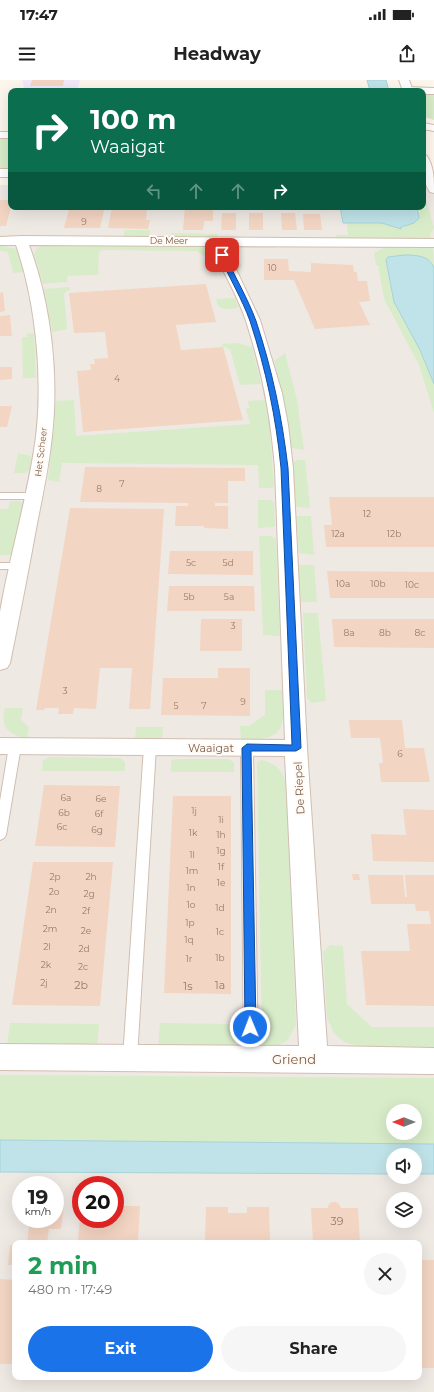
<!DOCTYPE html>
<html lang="en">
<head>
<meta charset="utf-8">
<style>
	body { margin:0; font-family:Montserrat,sans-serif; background:#f6f6f6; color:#222; height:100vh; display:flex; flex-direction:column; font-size:15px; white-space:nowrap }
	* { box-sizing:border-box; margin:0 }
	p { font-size:13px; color:#767676 }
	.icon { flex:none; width:22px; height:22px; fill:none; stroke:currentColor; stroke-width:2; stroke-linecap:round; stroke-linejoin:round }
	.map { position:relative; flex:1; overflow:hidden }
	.panel { position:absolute; left:12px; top:1160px; width:410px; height:140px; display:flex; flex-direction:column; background:#fff; border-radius:8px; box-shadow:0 4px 16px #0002 }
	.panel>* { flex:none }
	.guide { position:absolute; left:8px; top:8px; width:418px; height:122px; border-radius:8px; box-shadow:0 4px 16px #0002; background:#0b6e4f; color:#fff; overflow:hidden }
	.needle { width:26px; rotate:270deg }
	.fabs { position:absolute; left:386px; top:1024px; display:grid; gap:8px }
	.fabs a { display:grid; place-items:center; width:36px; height:36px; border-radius:50%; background:#fff; box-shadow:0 4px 16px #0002; font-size:20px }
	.speed { position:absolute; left:12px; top:1096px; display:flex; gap:8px; font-size:20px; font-weight:700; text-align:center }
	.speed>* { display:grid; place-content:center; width:52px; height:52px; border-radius:50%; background:#fff; box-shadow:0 4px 16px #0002; line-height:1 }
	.speed small { font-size:10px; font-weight:400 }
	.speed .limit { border:6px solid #d22; background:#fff; color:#111 }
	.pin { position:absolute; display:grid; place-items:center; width:34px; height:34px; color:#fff; margin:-17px; border-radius:8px; box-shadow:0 2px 6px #0006 }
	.me { position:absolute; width:44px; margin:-22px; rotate:359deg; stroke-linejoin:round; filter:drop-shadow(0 0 3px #0008) }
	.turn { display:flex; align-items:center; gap:14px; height:84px; padding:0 16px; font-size:18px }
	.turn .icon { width:52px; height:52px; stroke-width:2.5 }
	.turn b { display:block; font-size:28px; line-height:34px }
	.lanes { display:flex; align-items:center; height:38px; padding:0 16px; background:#0003; justify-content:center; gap:20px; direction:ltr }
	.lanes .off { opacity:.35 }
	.round { display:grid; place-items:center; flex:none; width:42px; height:42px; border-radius:21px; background:#f6f6f6 }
	.summary { display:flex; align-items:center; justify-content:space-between; height:68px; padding:0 16px }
	h1 { font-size:24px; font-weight:700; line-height:30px; color:#1e9e55 }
	.button { display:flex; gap:8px; margin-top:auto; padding:8px 16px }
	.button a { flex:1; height:46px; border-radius:24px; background:#1a73e8; color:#fff; font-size:16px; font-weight:700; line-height:46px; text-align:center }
	.button a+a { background:#f6f6f6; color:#222 }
	.status { display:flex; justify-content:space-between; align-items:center; height:28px; padding:0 20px; background:#fff; direction:ltr }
	.status svg { height:11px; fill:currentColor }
	header { display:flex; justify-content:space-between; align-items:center; height:52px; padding:0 16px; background:#fff; font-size:18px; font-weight:700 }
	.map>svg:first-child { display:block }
</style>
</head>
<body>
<div class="status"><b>17:47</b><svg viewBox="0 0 49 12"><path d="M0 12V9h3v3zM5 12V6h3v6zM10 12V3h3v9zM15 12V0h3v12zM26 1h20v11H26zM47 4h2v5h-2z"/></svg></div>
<header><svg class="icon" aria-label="menu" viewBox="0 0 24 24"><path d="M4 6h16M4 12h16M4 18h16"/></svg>Headway<svg class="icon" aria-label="share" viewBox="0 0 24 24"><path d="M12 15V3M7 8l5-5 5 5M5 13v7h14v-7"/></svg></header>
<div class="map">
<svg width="434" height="1312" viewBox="0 0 434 1312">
	<rect width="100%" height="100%" fill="#fdf6ec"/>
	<path fill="#efe9e4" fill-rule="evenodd" d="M0,105H11V127H423V107L434,108V1312H0ZM393,1031H415V1053H393ZM393,1075H415V1097H393ZM21,1105H55V1139H21ZM81,1105H115V1139H81ZM393,1119H415V1141H393ZM15,1163H419V1297H15Z"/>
	<path fill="#f3e8fa" d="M22,0H80L77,11H25Z"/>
	<path fill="#d8ecc9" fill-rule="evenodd" d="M434,12V40L425,37L423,33V13Z
		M0,56H11V91H0Z
		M423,109L434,147L433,151L430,154L431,160L339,159L336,158V155H348L347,143H382L400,149V147L414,143L419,138L417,127H423Z
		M124,150H150V155C143,159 131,158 124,156Z
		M171,153L217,154L218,158H176L171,156Z
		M47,164L203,166L211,170L222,191L214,193L205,176L196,171L103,170L99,172L98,195L67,196L68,202L43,204L34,174L37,168Z
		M0,165L17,169L24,192L13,193L8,172L0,171Z
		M275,165V168H242L235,170V173L242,186L238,190L229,173C235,162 264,165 275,165Z
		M387,166H433L434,188L432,182C414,173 407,176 389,177L386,180L394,222L420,270L434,304V333L419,285L384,219L378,185H376L374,173Z
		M69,207L70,211H66V213H64L67,249L52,252L44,209Z
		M235,218L239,228L225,229L218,226L216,219Z
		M34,253L36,298H23L22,257H27V254Z
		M237,263L252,267L261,304L240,305L230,269H228L227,267H222V264Z
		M285,273L297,320L304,370L291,368L284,320L274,281Z
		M74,320L76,356L250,344L246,329L250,328L247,321L265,320L270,349L274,407L270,408H259L258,385L62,383L59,402L48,400L54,321Z
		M18,373L31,376L30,389L26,393H14Z
		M299,380H305L310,428L296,427L292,382Z
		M258,420H271L274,422L275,446L273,447L258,448Z
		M10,421H19L23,423L13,475H0V429H8Z
		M296,436H311L314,475L299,473Z
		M259,456H271L276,459L280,556L263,555Z
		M298,485H314L317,522H301Z
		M303,533H318L326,621L311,623L307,618Z
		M265,610H282C283,628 289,652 266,658C258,660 249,659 241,660L240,646H249L265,635Z
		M5,628H23L21,640L29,647L27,659C9,654 0,648 5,628Z
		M136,647H163L162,660L135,659Z
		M49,677L120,678L125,682V691H42L43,680Z
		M175,679H229L234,683V692H171V681Z
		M262,680C276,684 284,691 287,706L296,945L287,961L269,969L262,964L257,682Z
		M330,865L343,866L347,924L372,947H434V968L362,967L344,962L334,953L327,938L323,872Z
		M10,943L99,944L97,967L7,965Z
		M160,943L235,944V968L158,967Z
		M0,995L434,998V1064L0,1060ZM393,1031H415V1053H393Z"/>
	<path fill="#bfe3e8" stroke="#a5d3da" d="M367,0H386L389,11H370Z
		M340,127H417L419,138L414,143L401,147V149L382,143H343Z
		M404,175C414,175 430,175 434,188V304L420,270L394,222L386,180L388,177Z
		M0,1060L434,1064V1094H415V1075H393V1094L0,1092Z"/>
	<path fill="#f3d5c3" d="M32,0H64L63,6H30Z
		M0,120H11V127L6,146H0Z
		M66,127H105L100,148H64L69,129H65Z
		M112,127H147L146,140H150L148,149L108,148Z
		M185,127H213V141H204L203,150H183Z
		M222,133H236V150H221Z
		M249,133H263V150H249Z
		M281,133H295L297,150H282Z
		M303,134H320L322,150H304Z
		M264,179H288L289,191L311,192V183L353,185L354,192H357L358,201H367L370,221L359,222L370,245L315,249L294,200H264Z
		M206,204L216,242L176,245L181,270L223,267L243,340L83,352L77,291L91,290L90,284H95L94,279L108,278L105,252L74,253L69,213Z
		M3,212L5,231L0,232V213Z
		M10,235L12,256H0V236Z
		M0,287H12V299L0,300Z
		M0,326H12L7,347H0Z
		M85,387L245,388V401H228V423H215V426H228V449L204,448V446H175L176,426H188V423L80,422Z
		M329,417H434V467H326L324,445H332Z
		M70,428L164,429L150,629H129L132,588H100L96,629L74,628L73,634H58L59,628H45L44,630H36Z
		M170,471H253V495L168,494Z
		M327,491L434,492V518H330Z
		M169,506H254L255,531H167Z
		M201,539H242V571H200Z
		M332,539H434V568L334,567Z
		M218,588H250V636L161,635L163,598H218Z
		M349,640H402L405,668H424L430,702H381L379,683H383L380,658H351Z
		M44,705L120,706L115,767L35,766Z
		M173,716H231V914L164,913Z
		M403,729L434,730V782L373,781L371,754L406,755Z
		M33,782H113L100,926L12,925Z
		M352,794H359L360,800H353Z
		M368,795H403L405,817H407L405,795H434V926L366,925L361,871H410L407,844H431L429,831H416L415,824H371Z
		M332,1122H336L339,1124L341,1128H358L360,1163H313L311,1128H328L329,1124Z
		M55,1126H64L61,1149H49L47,1163H27L30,1139H55Z
		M115,1126H140L138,1161L78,1160L80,1139H115Z
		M206,1127H228V1133H247V1127H269L270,1163H205Z
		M10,1165H15V1185H8Z
		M419,1180H434V1288H419Z
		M0,1199L15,1200V1284H0Z"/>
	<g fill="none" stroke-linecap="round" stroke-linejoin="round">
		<g stroke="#d1beb0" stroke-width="2">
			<path id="lane" d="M0,413H34L38,416L34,419H0Z
				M0,483H20L25,486L20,489H0Z
				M15,662L19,663L21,666L6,755L4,758L0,760V721L9,666L11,663Z
				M150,663L154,664L156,667L137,978L135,983L130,984L125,983L123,978L144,667L146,664Z
				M247,664L251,665L253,668L258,978L256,983L251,984L246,983L244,978L241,668L243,665Z"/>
		</g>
		<g stroke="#d1beb0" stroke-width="2">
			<path id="street" d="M407,7L434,8V14H423V11H402L403,8Z
				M0,89H11V97H0Z
				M21,156L434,159V167L225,166L260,240L282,313L288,345L293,388L307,668L327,966L434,968V994L0,990V964L299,966L285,676L0,674V658L285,660L275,388C271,337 262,290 246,241C238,216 222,190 211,166L29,165C51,223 59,295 52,356C49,387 42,418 36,449C28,494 19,538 10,583L7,588L0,590C0,572 0,551 0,532C10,474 28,416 36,357C43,297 36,222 16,165H0V157Z"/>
		</g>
		<g stroke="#d6c0b0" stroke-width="2">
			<path id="secondary" d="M399,0H409L413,11H403Z
				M423,43L434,45V51L423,49Z
				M0,52H11V58H0Z
				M423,74L427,76C434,87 434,99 434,113L430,112C422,100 423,88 423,74Z"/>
		</g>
		<use href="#lane" fill="#fff" fill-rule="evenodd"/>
		<use href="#street" fill="#fff" fill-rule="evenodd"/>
		<use href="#secondary" fill="#fff" fill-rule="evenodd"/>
	</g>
	<path fill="#1a73e8" stroke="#114b97" d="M222,173L225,175C235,197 248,219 256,241C272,289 282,337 288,388L301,668L296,671H251L256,947L254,951L250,952L246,951L245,947L242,668L247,664L292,665L281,388C276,337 266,290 250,241C242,219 229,197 219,175Z"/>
	<g text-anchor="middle" stroke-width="4" stroke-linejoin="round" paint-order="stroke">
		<g font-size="9" fill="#987a6a">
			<text x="84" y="145">9</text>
			<text x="272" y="191">10</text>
			<text x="117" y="302">4</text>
			<text x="122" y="407">7</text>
			<text x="99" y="412">8</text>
			<text x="367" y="437">12</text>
			<text x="338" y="457">12a</text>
			<text x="394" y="457">12b</text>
			<text x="191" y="486">5c</text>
			<text x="228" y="486">5d</text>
			<text x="343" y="507">10a</text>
			<text x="378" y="507">10b</text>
			<text x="412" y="508">10c</text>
			<text x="189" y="520">5b</text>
			<text x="229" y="520">5a</text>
			<text x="233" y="549">3</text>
			<text x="349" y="556">8a</text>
			<text x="385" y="556">8b</text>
			<text x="420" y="556">8c</text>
			<text x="65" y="614">3</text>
			<text x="243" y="625">9</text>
			<text x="176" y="629">5</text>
			<text x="204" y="629">7</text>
			<text x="400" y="677">6</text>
			<text x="66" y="721">6a</text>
			<text x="101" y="722">6e</text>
			<text x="194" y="734">1j</text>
			<text x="64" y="736">6b</text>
			<text x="99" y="737">6f</text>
			<text x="221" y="743">1i</text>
			<text x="62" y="750">6c</text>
			<text x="97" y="753">6g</text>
			<text x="193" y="756">1k</text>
			<text x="221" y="758">1h</text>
			<text x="221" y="774">1g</text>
			<text x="192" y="778">1l</text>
			<text x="221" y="790">1f</text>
			<text x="192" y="794">1m</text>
			<text x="55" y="800">2p</text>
			<text x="91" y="800">2h</text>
			<text x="221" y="806">1e</text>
			<text x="191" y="811">1n</text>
			<text x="54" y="815">2o</text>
			<text x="89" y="817">2g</text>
			<text x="191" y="828">1o</text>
			<text x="220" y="831">1d</text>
			<text x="51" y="833">2n</text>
			<text x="86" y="834">2f</text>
			<text x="190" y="846">1p</text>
			<text x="50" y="852">2m</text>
			<text x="86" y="854">2e</text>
			<text x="220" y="855">1c</text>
			<text x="189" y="863">1q</text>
			<text x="47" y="870">2l</text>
			<text x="84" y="872">2d</text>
			<text x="220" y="881">1b</text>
			<text x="189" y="882">1r</text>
			<text x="46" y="888">2k</text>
			<text x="83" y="890">2c</text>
			<text x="44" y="906">2j</text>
		</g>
		<g font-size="9" fill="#7a5c4d" stroke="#fffaf3">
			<text x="169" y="164">De Meer</text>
			<text transform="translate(41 372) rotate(-83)" y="3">Het Scheer</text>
		</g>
		<g font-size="11" fill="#7a5c4d" stroke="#fffaf3">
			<text x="211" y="672">Waaigat</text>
			<text transform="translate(299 708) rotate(-93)" y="4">De Riepel</text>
		</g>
		<g font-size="11" fill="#987a6a">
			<text x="81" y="909">2b</text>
			<text x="220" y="909">1a</text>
			<text x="188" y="910">1s</text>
			<text x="337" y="1145">39</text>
		</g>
		<g font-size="13" fill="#7a5c4d" stroke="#fffaf3">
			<text x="294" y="984">Griend</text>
		</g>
	</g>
</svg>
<div class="fabs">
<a><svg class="needle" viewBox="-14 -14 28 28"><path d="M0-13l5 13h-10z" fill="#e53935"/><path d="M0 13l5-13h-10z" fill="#767676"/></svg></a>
<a><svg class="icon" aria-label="sound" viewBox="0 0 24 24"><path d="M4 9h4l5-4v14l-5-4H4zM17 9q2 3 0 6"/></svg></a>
<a><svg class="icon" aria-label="layers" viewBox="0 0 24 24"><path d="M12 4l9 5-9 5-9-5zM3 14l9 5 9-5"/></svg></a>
</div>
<div class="speed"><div>19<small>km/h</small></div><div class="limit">20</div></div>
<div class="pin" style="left:222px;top:175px;background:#d93025"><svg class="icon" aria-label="arrive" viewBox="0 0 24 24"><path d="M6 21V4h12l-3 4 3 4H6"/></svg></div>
<svg class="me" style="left:250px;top:947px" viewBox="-20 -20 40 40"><circle r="17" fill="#1a73e8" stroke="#fff" stroke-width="3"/><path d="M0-11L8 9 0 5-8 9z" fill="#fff"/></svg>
<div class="guide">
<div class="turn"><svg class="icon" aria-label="right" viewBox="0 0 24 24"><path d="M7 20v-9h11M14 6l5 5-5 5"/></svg><div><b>100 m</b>Waaigat</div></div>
<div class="lanes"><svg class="icon off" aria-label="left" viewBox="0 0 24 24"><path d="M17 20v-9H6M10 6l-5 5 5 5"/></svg><svg class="icon off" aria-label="ahead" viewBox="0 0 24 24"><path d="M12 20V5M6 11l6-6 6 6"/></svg><svg class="icon off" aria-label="ahead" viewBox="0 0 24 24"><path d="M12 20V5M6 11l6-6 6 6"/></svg><svg class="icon" aria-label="right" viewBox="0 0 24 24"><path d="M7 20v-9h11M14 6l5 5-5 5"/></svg></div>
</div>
<section class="panel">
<div class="summary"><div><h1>2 min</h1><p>480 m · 17:49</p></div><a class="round"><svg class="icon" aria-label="close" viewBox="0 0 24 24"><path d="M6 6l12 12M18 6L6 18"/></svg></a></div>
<div class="button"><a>Exit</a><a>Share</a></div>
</section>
</div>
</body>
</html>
